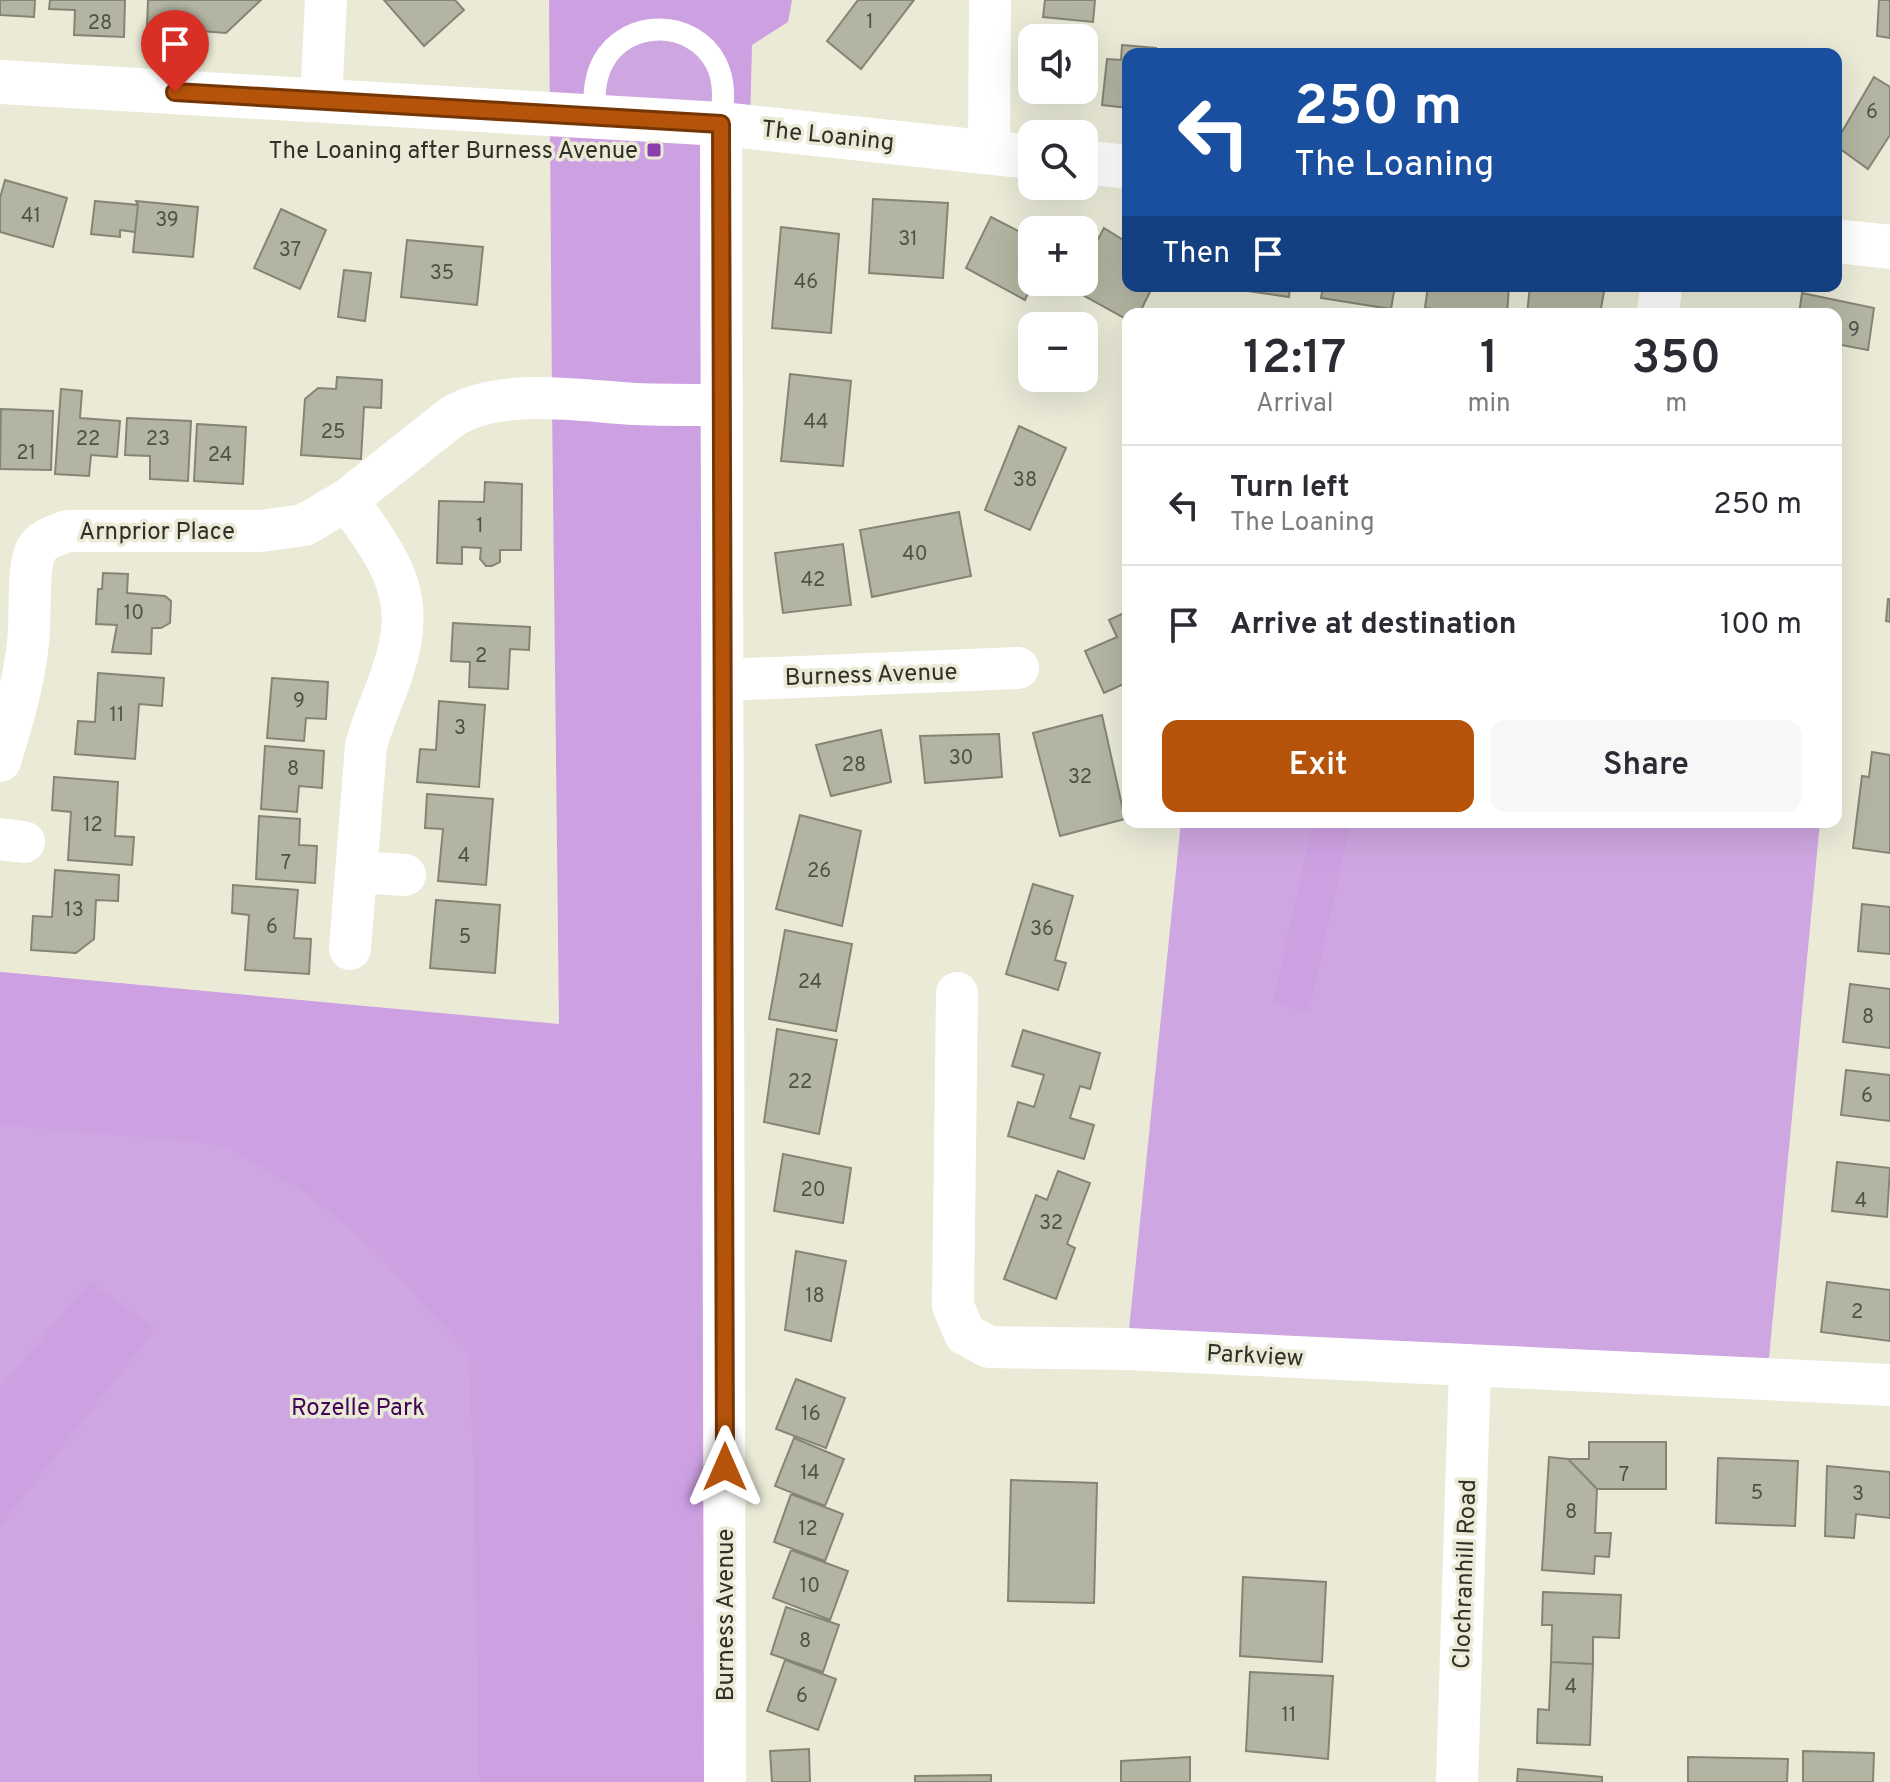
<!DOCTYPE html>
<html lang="en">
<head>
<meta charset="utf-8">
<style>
	body { margin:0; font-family:Overpass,sans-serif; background:#f7f7f7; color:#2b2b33; height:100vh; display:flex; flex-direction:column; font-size:30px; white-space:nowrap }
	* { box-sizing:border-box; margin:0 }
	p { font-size:26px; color:#7c7c81 }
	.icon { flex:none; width:44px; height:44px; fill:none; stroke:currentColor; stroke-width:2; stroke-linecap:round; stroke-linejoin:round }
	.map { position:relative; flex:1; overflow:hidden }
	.side { position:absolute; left:1122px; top:308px; width:720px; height:520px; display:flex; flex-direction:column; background:#fff; border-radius:16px; box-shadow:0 8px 32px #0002 }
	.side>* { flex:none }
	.top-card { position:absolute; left:1122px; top:48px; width:720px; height:244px; border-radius:16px; box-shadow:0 8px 32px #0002; background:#1a4fa0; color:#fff; overflow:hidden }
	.buttons { position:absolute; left:1018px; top:24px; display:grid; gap:16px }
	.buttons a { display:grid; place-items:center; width:80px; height:80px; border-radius:16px; background:#fff; box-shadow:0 8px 32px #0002; font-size:40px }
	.pin { position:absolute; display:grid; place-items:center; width:68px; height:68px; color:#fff; margin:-82px -34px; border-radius:50% 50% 50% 0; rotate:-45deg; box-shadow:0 0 8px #0007 }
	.pin .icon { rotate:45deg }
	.me { position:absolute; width:88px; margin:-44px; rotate:0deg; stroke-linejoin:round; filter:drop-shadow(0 0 6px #0008) }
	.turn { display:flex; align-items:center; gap:28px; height:168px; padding:0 40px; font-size:36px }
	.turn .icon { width:104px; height:104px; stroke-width:2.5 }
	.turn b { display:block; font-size:56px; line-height:68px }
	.then { display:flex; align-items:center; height:76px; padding:0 40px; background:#0003; gap:16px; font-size:30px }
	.eta { display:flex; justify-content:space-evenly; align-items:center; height:136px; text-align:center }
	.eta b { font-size:48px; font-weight:600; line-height:56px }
	.action { display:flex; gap:16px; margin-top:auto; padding:16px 40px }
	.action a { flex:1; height:92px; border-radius:16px; background:#b45309; color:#fff; font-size:32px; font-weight:600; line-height:92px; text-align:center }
	.action a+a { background:#f7f7f7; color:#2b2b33 }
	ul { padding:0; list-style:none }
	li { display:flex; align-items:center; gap:24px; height:120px; padding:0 40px; border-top:2px solid #e1e1e2 }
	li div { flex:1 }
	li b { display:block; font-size:30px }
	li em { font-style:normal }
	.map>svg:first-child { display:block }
</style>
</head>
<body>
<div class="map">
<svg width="1890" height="1782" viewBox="0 0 1890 1782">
	<rect width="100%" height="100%" fill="#eaead7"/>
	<path fill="#cea6e1" d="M637,33L708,51L721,124L595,94L598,74Z
		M1181,822H1820L1767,1379L1127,1349Z
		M0,972L559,1025L716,1782H0Z"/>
	<path fill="#cda0e2" d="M549,0H792L788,22L752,45L750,127L724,92L698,42L627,37L595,94L720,125L719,404L552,398Z
		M552,401L718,406L716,1782H479L474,1473L468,1353L374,1249L306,1193L227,1147L199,1142L0,1125V972L559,1024Z
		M1313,822H1351L1309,1012L1273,1003Z
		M90,1282L155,1329L0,1526V1388Z"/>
	<path fill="#b3b4a1" stroke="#848573" stroke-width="2" d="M0,0H35L34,17L0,15Z
		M50,0H125L124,37L74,35L75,10L49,9Z
		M148,0H261L226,33L147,27Z
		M384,0H455L464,10L424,46Z
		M858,0H914L861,69L827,41Z
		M1045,0H1095L1093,22L1043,17Z
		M1879,0H1890V38L1877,36Z
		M1122,45L1156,48L1157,54H1128V108L1102,105L1107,59L1121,60Z
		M1874,77L1890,87V135L1868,169L1836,146V142Z
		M5,180L67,198L53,247L0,232V198Z
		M873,199L948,203L943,278L869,273Z
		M95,201L138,205L135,232L120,230V237L91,234Z
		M136,201L198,207L193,257L133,252L138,205Z
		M281,209L326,230L300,289L254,268Z
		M991,217L1032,238L1033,282L1025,300L966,268Z
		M781,227L839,234L831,333L772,328Z
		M1104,228L1128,243V286H1153L1139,314H1128V320L1072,289L1076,282H1084V266Z
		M407,240L483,247L477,305L401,297Z
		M344,270L371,273L365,321L338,317Z
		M1213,286H1290L1289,297Z
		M1323,286H1395L1391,309L1321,298Z
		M1428,286H1509L1507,314H1473L1425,308Z
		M1530,286H1605L1600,314H1527Z
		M1802,293L1874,308L1868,350L1836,344V314H1799Z
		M790,374L851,381L843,466L781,461Z
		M337,377L382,380L381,408L364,407L361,459L301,455L305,399L318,388L336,389Z
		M61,389L82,391L80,418L120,421L117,457L91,455L89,476L55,474Z
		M1,409L53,411L51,470L0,469Z
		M127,418L191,421L188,481L150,479V456L125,455Z
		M197,424L246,427L243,484L194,481Z
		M1019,426L1066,448L1030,530L985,510Z
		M485,482L522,484L521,550H500V562L492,566H486L480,559L481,548L462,547V564L437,563L439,501L484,502Z
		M959,512L971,576L872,597L860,530Z
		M843,544L851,605L783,613L775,553Z
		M103,573L128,574L127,593L165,596L171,601L170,623L161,628H152L151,654L112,652L117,625L96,624L98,589H102Z
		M1888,599H1890V622L1886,621Z
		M1128,611V682L1104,693L1085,651L1117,637L1109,620Z
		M453,623L530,627L529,650L510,649L508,689L469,687L470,662L451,661Z
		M98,673L164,678L162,706L139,704L135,759L75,754L78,721L95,722Z
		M272,678L328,682L326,719L306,718L304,741L267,738Z
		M439,701L485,705L479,787L417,782L420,749L436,750Z
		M1102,715L1125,819L1060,836L1033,733Z
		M881,730L891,782L831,796L816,745Z
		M999,734L1002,777L925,783L920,736Z
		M265,746L324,751L322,788L299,786L297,812L261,809Z
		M1872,752L1890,755V853L1853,848L1862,776L1869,777Z
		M54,777L118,782L115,836L134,837L132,865L68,860L71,812L52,810Z
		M427,794L493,799L486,885L438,881L443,829L425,828Z
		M800,815L861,831L842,926L776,909Z
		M259,816L300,819L299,845L317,846L315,883L256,879Z
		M55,870L119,875L118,901L96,900L94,939L76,953L31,950L33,916L52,917Z
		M1033,884L1073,896L1055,960L1066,963L1058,990L1006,974Z
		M233,885L298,890L294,938L311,939L309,974L245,970L249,915L232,913Z
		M436,900L500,905L495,973L430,968Z
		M1862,904L1890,907V954L1858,951Z
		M785,930L852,944L836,1031L769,1019Z
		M1850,984L1890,989V1048L1843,1042Z
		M777,1029L837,1040L819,1134L764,1122Z
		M1023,1030L1100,1053L1090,1089L1080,1086L1070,1118L1094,1125L1084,1159L1008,1136L1018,1102L1034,1107L1044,1075L1012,1066Z
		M1846,1070L1890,1075V1121L1841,1115Z
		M783,1154L851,1168L843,1223L774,1211Z
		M1837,1162L1890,1168L1887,1217L1832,1211Z
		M1058,1171L1090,1183L1067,1244L1075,1248L1056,1299L1004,1279L1036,1195L1047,1200Z
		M796,1251L846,1261L831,1341L785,1330Z
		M1827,1282L1890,1290V1341L1821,1332Z
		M796,1379L845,1398L826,1448L776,1429Z
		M794,1438L844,1459L825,1506L775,1486Z
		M1589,1442H1666V1489H1597L1568,1459H1589Z
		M1549,1457L1568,1459L1597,1489L1595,1533H1611L1609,1557L1595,1556L1594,1574L1542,1570Z
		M1718,1458L1798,1461L1795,1526L1716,1523Z
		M1827,1466L1890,1472V1518L1856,1514L1854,1538L1825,1536Z
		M1011,1480L1097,1483L1094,1603L1008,1601Z
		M791,1494L843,1514L825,1561L774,1542Z
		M791,1550L848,1571L830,1620L773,1598Z
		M1243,1577L1326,1582L1322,1662L1240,1656Z
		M1543,1592L1621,1595L1619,1638L1593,1637V1664L1551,1662L1552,1625H1542Z
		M786,1607L839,1625L823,1672L771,1654Z
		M785,1660L836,1679L818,1730L767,1711Z
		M1551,1662L1593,1664L1590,1745L1537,1743L1538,1709L1549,1710Z
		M1250,1672L1333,1676L1328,1759L1246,1751Z
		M809,1749L810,1782H772L770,1751Z
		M1803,1751L1874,1753L1873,1782H1803Z
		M1190,1757V1782H1121V1761Z
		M1688,1757L1788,1759L1787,1782H1688Z
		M1518,1769L1602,1777V1782H1517Z
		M991,1775V1782H915V1776Z"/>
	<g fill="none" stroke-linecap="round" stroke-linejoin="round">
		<path stroke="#fff" stroke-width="22" d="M594,117C594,98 594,78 603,62C627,18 693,19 716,63C726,83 723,103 721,124"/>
		<path stroke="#fff" stroke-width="42" d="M321,100L326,0
			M721,124L725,1782
			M989,152L990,0
			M1658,314L1661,286
			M347,500C389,559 419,595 393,670C385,696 373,719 366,746L350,949
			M723,680L1018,668
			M0,761C12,722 24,683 28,642C31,620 27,567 36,550C42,539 57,535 67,531H261L304,525L347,500L453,416C503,387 579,401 635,404C664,405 693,405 722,405
			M0,839L24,842
			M358,872L405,875
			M957,993L953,1306L965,1334L989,1347L1127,1349L1890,1385
			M1457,1782L1470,1365"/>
		<path stroke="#fff" stroke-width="44" d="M0,82L721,124L1032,157
			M1084,162L1128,167
			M1836,241L1890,247"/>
	</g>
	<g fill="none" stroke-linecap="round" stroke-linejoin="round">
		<g stroke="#753606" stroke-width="20">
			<path id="route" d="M175,92L721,124L725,1467"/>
		</g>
		<use href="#route" stroke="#b45309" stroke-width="14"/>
	</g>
	<rect fill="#8c3dad" stroke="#eaead7" stroke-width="3" x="646" y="142" width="16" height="16" rx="4"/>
	<g text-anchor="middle" stroke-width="7" stroke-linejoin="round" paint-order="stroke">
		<g font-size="20" fill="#515146">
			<text x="870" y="28">1</text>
			<text x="100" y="29">28</text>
			<text x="1872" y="118">6</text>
			<text x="31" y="222">41</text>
			<text x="167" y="226">39</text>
			<text x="908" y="245">31</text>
			<text x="290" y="256">37</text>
			<text x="442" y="279">35</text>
			<text x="806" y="288">46</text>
			<text x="1854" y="336">9</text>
			<text x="816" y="428">44</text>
			<text x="333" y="438">25</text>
			<text x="88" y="445">22</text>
			<text x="158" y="445">23</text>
			<text x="26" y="459">21</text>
			<text x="220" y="461">24</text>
			<text x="1025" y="486">38</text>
			<text x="480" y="532">1</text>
			<text x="915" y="560">40</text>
			<text x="813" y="586">42</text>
			<text x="134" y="619">10</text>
			<text x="481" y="662">2</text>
			<text x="299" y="707">9</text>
			<text x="117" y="721">11</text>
			<text x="460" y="734">3</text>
			<text x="961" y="764">30</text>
			<text x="854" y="771">28</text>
			<text x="293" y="775">8</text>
			<text x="1080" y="783">32</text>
			<text x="93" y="831">12</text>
			<text x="464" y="862">4</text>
			<text x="286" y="869">7</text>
			<text x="819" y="877">26</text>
			<text x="74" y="916">13</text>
			<text x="272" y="933">6</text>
			<text x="1042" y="935">36</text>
			<text x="465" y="943">5</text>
			<text x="810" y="988">24</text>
			<text x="1868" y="1023">8</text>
			<text x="800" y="1088">22</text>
			<text x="1867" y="1102">6</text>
			<text x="813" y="1196">20</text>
			<text x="1861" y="1207">4</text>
			<text x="1051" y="1229">32</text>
			<text x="815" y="1302">18</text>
			<text x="1857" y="1318">2</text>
			<text x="811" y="1420">16</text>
			<text x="810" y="1479">14</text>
			<text x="1624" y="1481">7</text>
			<text x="1757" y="1499">5</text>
			<text x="1858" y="1500">3</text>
			<text x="1571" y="1518">8</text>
			<text x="808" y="1535">12</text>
			<text x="810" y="1592">10</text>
			<text x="805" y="1647">8</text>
			<text x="1571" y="1693">4</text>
			<text x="802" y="1702">6</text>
			<text x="1289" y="1721">11</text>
		</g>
		<g font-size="24" fill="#303028" stroke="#eaead7">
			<text transform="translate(828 135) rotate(6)" y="8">The Loaning</text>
			<text x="157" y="539">Arnprior Place</text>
			<text transform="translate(871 674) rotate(-2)" y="8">Burness Avenue</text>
			<text transform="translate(1255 1355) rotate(3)" y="8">Parkview</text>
			<text transform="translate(1464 1574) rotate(-88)" y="8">Clochranhill Road</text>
			<text transform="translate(725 1615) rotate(-90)" y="8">Burness Avenue</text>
		</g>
		<g font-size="24" fill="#303028" stroke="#eaead7" text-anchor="end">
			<text x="638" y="158">The Loaning after Burness Avenue</text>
		</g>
		<g font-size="24" fill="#420558" stroke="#eaead7">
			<text x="358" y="1415">Rozelle Park</text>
		</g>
	</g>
</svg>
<div class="buttons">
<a><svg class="icon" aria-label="sound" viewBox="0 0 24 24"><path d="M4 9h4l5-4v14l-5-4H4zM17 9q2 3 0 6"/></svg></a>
<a><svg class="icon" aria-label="search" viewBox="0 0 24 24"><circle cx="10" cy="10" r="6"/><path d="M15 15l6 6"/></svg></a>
<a>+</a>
<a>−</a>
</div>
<div class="pin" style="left:175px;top:92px;background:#d93025"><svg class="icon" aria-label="arrive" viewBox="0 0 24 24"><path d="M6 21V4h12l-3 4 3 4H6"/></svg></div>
<svg class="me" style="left:725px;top:1467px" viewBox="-20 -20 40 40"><path d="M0-17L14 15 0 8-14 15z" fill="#b45309" stroke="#fff" stroke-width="4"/></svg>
<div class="top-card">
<div class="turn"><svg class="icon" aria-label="left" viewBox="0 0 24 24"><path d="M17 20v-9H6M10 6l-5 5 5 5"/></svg><div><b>250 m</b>The Loaning</div></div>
<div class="then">Then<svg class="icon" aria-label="arrive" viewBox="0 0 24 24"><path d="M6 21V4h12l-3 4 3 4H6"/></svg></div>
</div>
<section class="side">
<div class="eta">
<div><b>12:17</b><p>Arrival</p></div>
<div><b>1</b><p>min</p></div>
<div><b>350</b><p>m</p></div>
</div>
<ul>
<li><svg class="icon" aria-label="left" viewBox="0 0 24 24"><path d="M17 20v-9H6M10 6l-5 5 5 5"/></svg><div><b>Turn left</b><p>The Loaning</p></div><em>250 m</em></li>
<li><svg class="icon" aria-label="arrive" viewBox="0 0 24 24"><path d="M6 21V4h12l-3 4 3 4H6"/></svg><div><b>Arrive at destination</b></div><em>100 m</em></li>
</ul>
<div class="action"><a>Exit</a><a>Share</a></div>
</section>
</div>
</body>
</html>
